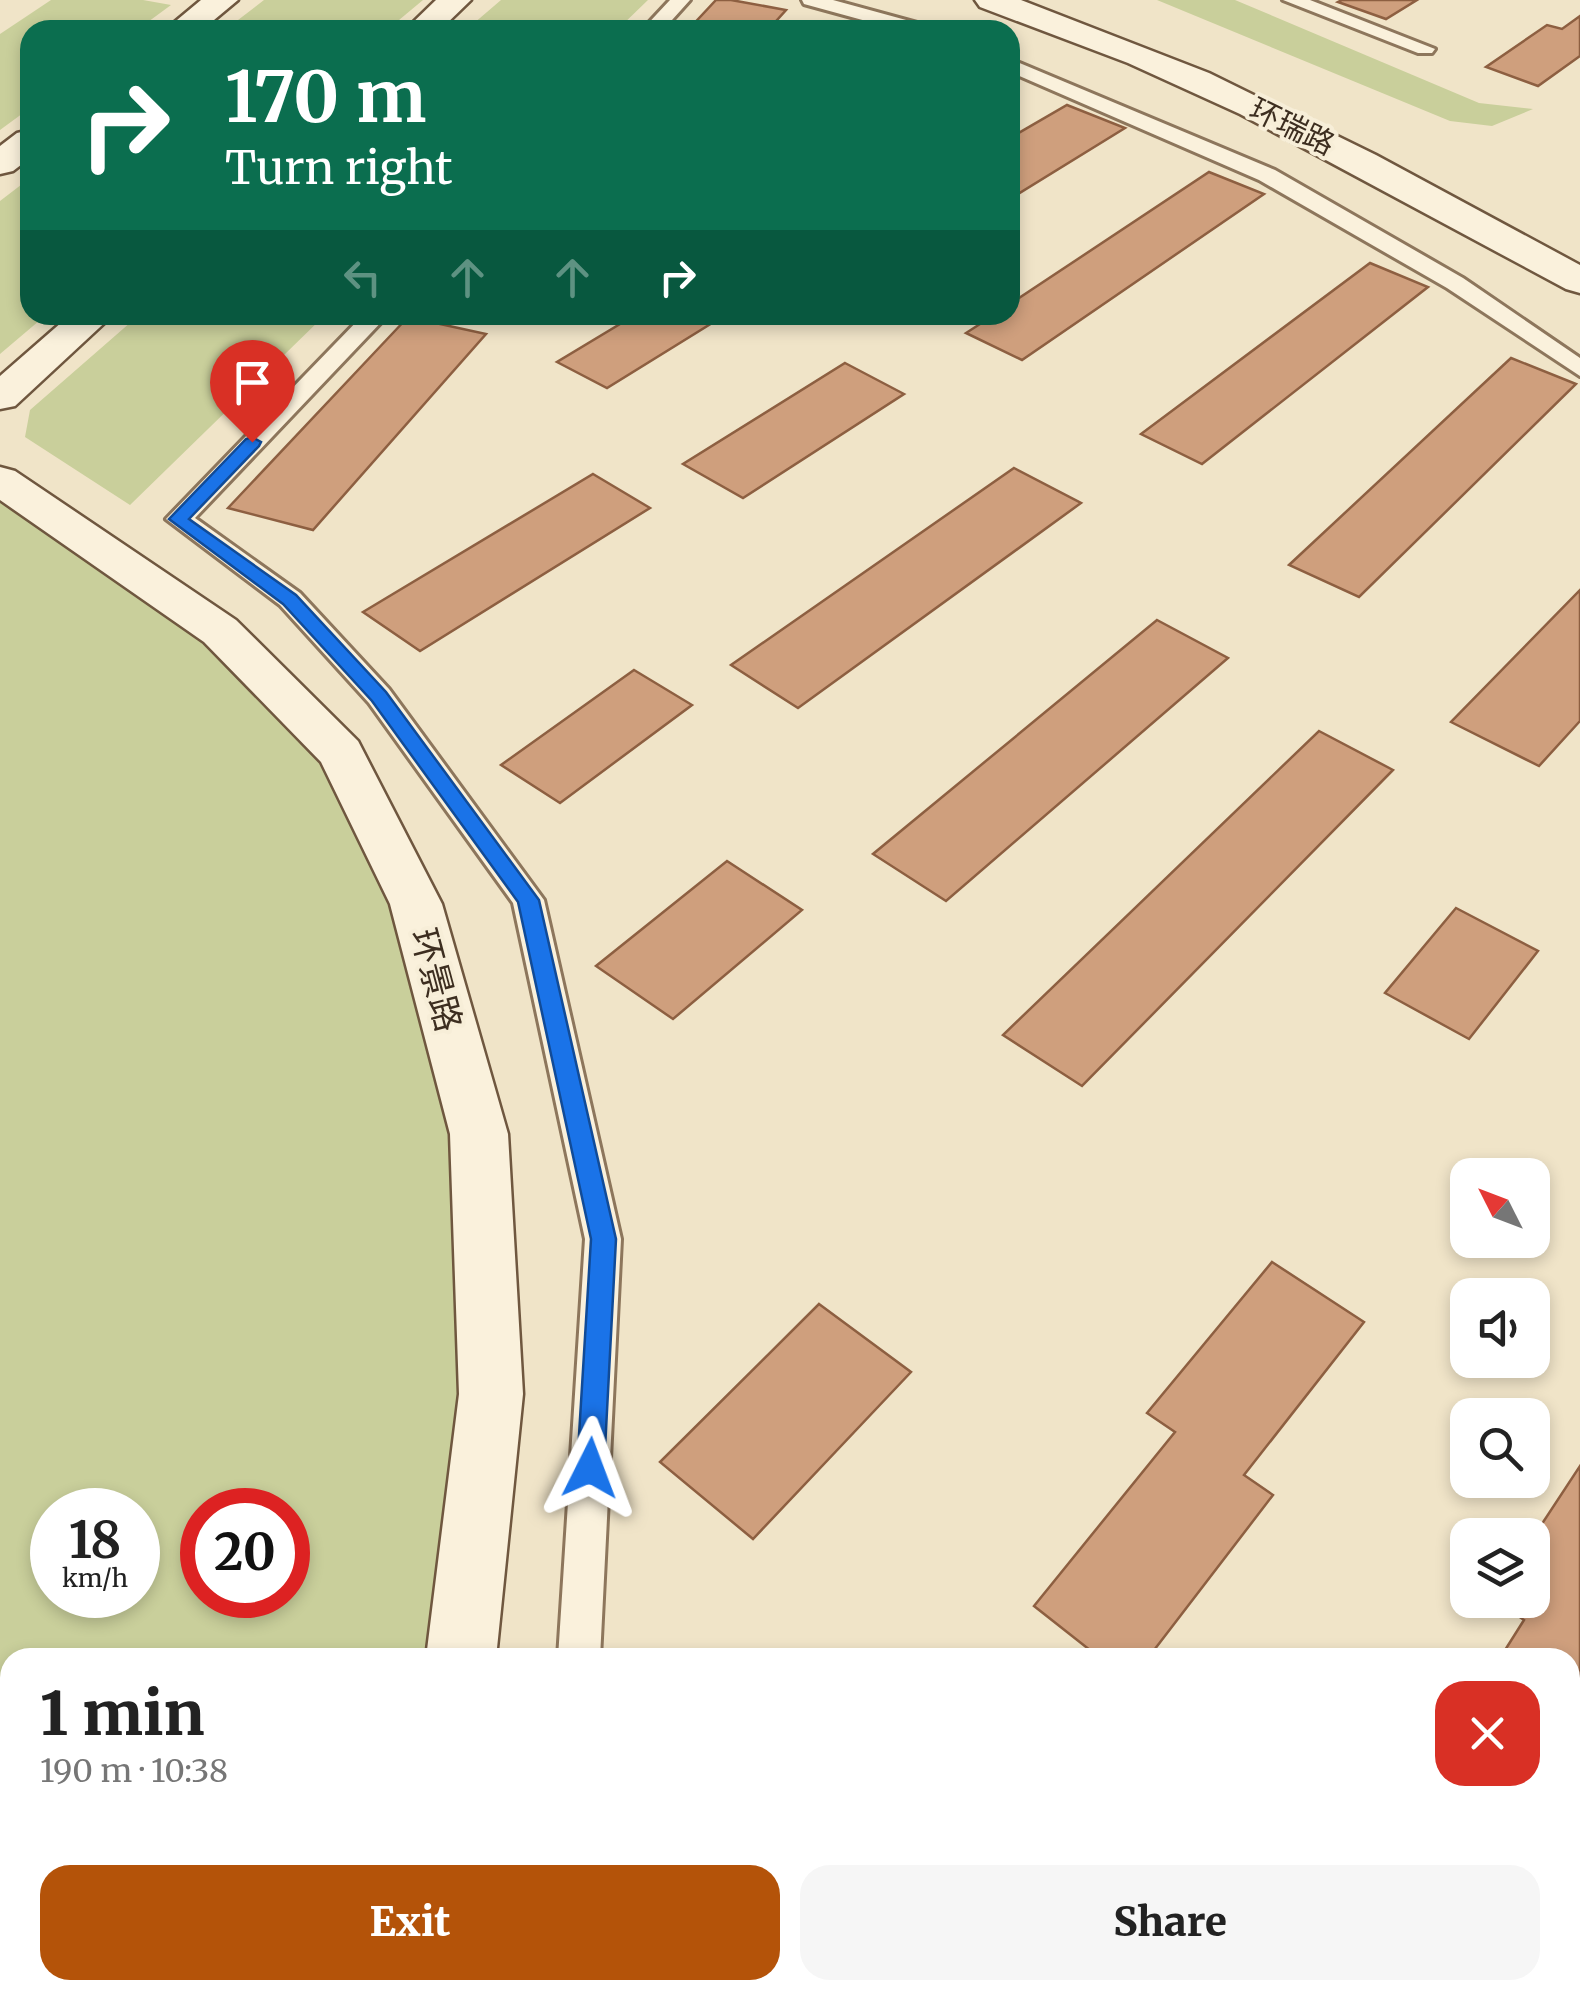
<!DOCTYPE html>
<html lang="en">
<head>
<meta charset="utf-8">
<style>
	body { margin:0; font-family:Merriweather,"Noto Sans SC",serif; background:#f6f6f6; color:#222; height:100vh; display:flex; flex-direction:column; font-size:38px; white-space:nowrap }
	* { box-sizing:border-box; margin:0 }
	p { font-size:32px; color:#767676 }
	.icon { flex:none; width:55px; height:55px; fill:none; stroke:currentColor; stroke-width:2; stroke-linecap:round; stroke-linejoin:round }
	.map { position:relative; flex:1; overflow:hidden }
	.drawer { position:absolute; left:0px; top:1648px; width:1580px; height:352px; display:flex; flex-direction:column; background:#fff; border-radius:30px 30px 0 0; box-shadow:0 5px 15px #0003 }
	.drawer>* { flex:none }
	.hud { position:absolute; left:20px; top:20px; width:1000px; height:305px; border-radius:30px; box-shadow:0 5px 15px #0003; background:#0b6e4f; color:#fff; overflow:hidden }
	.needle { width:65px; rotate:312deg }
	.controls { position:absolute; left:1450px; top:1158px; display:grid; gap:20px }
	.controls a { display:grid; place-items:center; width:100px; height:100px; border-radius:20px; background:#fff; box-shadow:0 5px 15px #0003; font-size:50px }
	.speed { position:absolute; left:30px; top:1488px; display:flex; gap:20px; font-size:50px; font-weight:700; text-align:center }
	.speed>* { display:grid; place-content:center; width:130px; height:130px; border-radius:50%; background:#fff; box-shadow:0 5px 15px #0003; line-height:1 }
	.speed small { font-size:25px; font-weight:400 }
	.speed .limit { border:15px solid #d22; background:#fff; color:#111 }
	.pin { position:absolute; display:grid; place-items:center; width:85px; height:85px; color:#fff; margin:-102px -42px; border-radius:50% 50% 50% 0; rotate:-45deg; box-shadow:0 0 10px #0007 }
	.pin .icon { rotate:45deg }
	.me { position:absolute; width:110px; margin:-55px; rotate:3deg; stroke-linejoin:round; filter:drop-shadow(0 0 8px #0008) }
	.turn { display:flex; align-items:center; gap:35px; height:210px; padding:0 40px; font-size:45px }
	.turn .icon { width:130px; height:130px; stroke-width:2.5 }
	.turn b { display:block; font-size:70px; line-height:85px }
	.lanes { display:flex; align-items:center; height:95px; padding:0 40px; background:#0003; justify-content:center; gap:50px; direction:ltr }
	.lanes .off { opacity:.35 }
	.round { display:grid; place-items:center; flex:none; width:105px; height:105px; border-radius:30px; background:#f6f6f6 }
	.headline { display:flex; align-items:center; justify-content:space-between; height:170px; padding:0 40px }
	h1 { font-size:60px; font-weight:800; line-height:75px }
	.primary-button { display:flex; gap:20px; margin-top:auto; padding:20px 40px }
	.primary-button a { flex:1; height:115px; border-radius:30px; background:#b45309; color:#fff; font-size:40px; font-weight:800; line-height:115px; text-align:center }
	.primary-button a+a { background:#f6f6f6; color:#222 }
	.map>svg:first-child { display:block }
</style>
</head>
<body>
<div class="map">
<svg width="1580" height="1998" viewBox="0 0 1580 1998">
	<rect width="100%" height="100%" fill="#f0e4c8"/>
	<path fill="#c9cf9b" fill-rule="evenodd" d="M51,0H143L171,5L137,30H30V108L0,130V34Z
		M264,0H423L387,30H225Z
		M501,0H648L617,30H466Z
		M1157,0H1235L1479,103L1533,109L1492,126L1450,121Z
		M30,178V315H46L0,354V201Z
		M139,315H325L130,505L25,437L30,410Z
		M0,480L107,550L341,753L479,1134L460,1657L10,1658V1990H371L369,1998H0ZM52,1510H138V1595H52ZM202,1510H288V1595H202Z"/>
	<path fill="#cf9f7d" stroke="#8d5f41" stroke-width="2.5" d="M716,0H731L786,10L768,30H688Z
		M1342,0H1417L1386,19L1338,2Z
		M1580,16V56L1538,86L1486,67L1547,25L1562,29Z
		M1067,105L1125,128L1010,199V138Z
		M1209,172L1264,194L1022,360L966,333L994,315H1010V304Z
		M1370,263L1428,287L1202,464L1141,434Z
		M635,315H725L607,388L557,362Z
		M408,317L486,334L313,530L228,508Z
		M1511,358L1576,384L1359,597L1289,565Z
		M845,363L904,394L743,498L683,464Z
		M1014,468L1081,503L798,708L731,665Z
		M593,474L650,508L420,651L363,612Z
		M1580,590V721L1539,766L1451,722Z
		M1157,620L1228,658L946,901L873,854Z
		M634,670L692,705L560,803L501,765Z
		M1319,731L1393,770L1082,1086L1003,1035Z
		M727,861L802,910L673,1019L596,966Z
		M1456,908L1538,951L1469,1039L1385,993Z
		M1272,1262L1364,1322L1244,1475L1273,1495L1148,1658H1100L1034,1606L1175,1432L1147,1413Z
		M819,1304L911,1372L753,1539L660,1462Z
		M1580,1466V1823L1570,1841V1658H1500L1524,1620L1495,1600H1532V1539Z
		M627,1990H809L803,1998H620Z
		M1190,1990H1389L1384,1998H1184Z"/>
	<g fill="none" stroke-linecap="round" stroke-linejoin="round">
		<g stroke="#8d765c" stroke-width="6">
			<path id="lane" d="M670,0H690L663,30H642Z
				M802,0H833L928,26L931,30H899L804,4Z
				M1283,0H1310L1435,49L1432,53H1418Z
				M1010,59L1275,170L1463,278L1580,358V376L1447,288L1259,180L1010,72Z
				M363,315H388L195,518L300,593L389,689L544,900L621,1239L600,1658H558L585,1239L513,903L369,703L280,605L166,519Z
				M470,1990H516L513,1998H467Z"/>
		</g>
		<g stroke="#6f573f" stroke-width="5">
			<path id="secondary" d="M201,0H238L202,30H165Z
				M436,0H471L440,30H405Z
				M975,0H1021L1209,73L1376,155L1580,265V293L1566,289L1240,114L1128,63L980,7Z
				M30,130V158L13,171L0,174V146L17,133Z
				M70,315H113L15,406L0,409V376Z
				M0,467L15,471L236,620L358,741L442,904L508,1134L523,1394L496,1658H426L459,1394L450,1134L390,904L321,762L204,642L0,500Z
				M332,1990H410L408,1998H330Z"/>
		</g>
		<use href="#lane" fill="#faf1dc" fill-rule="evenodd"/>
		<use href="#secondary" fill="#faf1dc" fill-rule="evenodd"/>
	</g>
	<path fill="#1a73e8" stroke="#114b97" stroke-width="2.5" d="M252,437L261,442L259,446L189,519L296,595L386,692L539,900L616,1239L604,1468L600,1476L590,1480L581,1476L577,1468L591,1239L518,902L372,701L283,604L169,519L246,439Z"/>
	<g text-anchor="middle" stroke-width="8" stroke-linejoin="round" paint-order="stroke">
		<g font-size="30" fill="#3d2e20" stroke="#f7eed8">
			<text transform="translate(1292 127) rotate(26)" y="10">环瑞路</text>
		</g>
		<g font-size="35" fill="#3d2e20" stroke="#f7eed8">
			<text transform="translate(436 980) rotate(75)" y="12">环景路</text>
		</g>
	</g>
</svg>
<div class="controls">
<a><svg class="needle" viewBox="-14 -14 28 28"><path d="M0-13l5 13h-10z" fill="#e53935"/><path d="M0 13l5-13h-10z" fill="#767676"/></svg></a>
<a><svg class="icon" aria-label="sound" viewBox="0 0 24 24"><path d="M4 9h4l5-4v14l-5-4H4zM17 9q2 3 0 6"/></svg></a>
<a><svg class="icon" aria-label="search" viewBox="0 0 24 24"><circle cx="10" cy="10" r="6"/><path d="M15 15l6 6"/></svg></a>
<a><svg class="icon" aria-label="layers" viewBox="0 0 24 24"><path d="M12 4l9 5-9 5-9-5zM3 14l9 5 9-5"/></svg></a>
</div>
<div class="speed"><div>18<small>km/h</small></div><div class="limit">20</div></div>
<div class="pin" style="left:252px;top:442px;background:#d93025"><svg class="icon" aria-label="arrive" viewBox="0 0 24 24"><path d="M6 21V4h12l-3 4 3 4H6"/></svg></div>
<svg class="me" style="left:590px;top:1468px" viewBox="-20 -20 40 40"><path d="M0-17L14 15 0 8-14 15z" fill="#1a73e8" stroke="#fff" stroke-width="4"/></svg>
<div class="hud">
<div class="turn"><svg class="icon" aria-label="right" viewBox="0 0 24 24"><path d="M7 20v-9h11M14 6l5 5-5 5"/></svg><div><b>170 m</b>Turn right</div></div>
<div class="lanes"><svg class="icon off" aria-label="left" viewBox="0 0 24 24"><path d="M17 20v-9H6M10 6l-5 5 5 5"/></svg><svg class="icon off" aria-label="ahead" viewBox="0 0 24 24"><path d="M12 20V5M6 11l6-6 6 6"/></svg><svg class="icon off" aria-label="ahead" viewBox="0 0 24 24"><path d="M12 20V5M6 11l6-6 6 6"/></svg><svg class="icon" aria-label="right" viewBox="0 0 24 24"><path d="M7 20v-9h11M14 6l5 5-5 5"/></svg></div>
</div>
<section class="drawer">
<div class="headline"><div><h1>1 min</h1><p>190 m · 10:38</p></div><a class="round" style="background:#d93025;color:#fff"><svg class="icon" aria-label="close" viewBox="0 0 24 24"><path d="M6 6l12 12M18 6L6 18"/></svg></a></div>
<div class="primary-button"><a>Exit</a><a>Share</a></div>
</section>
</div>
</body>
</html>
